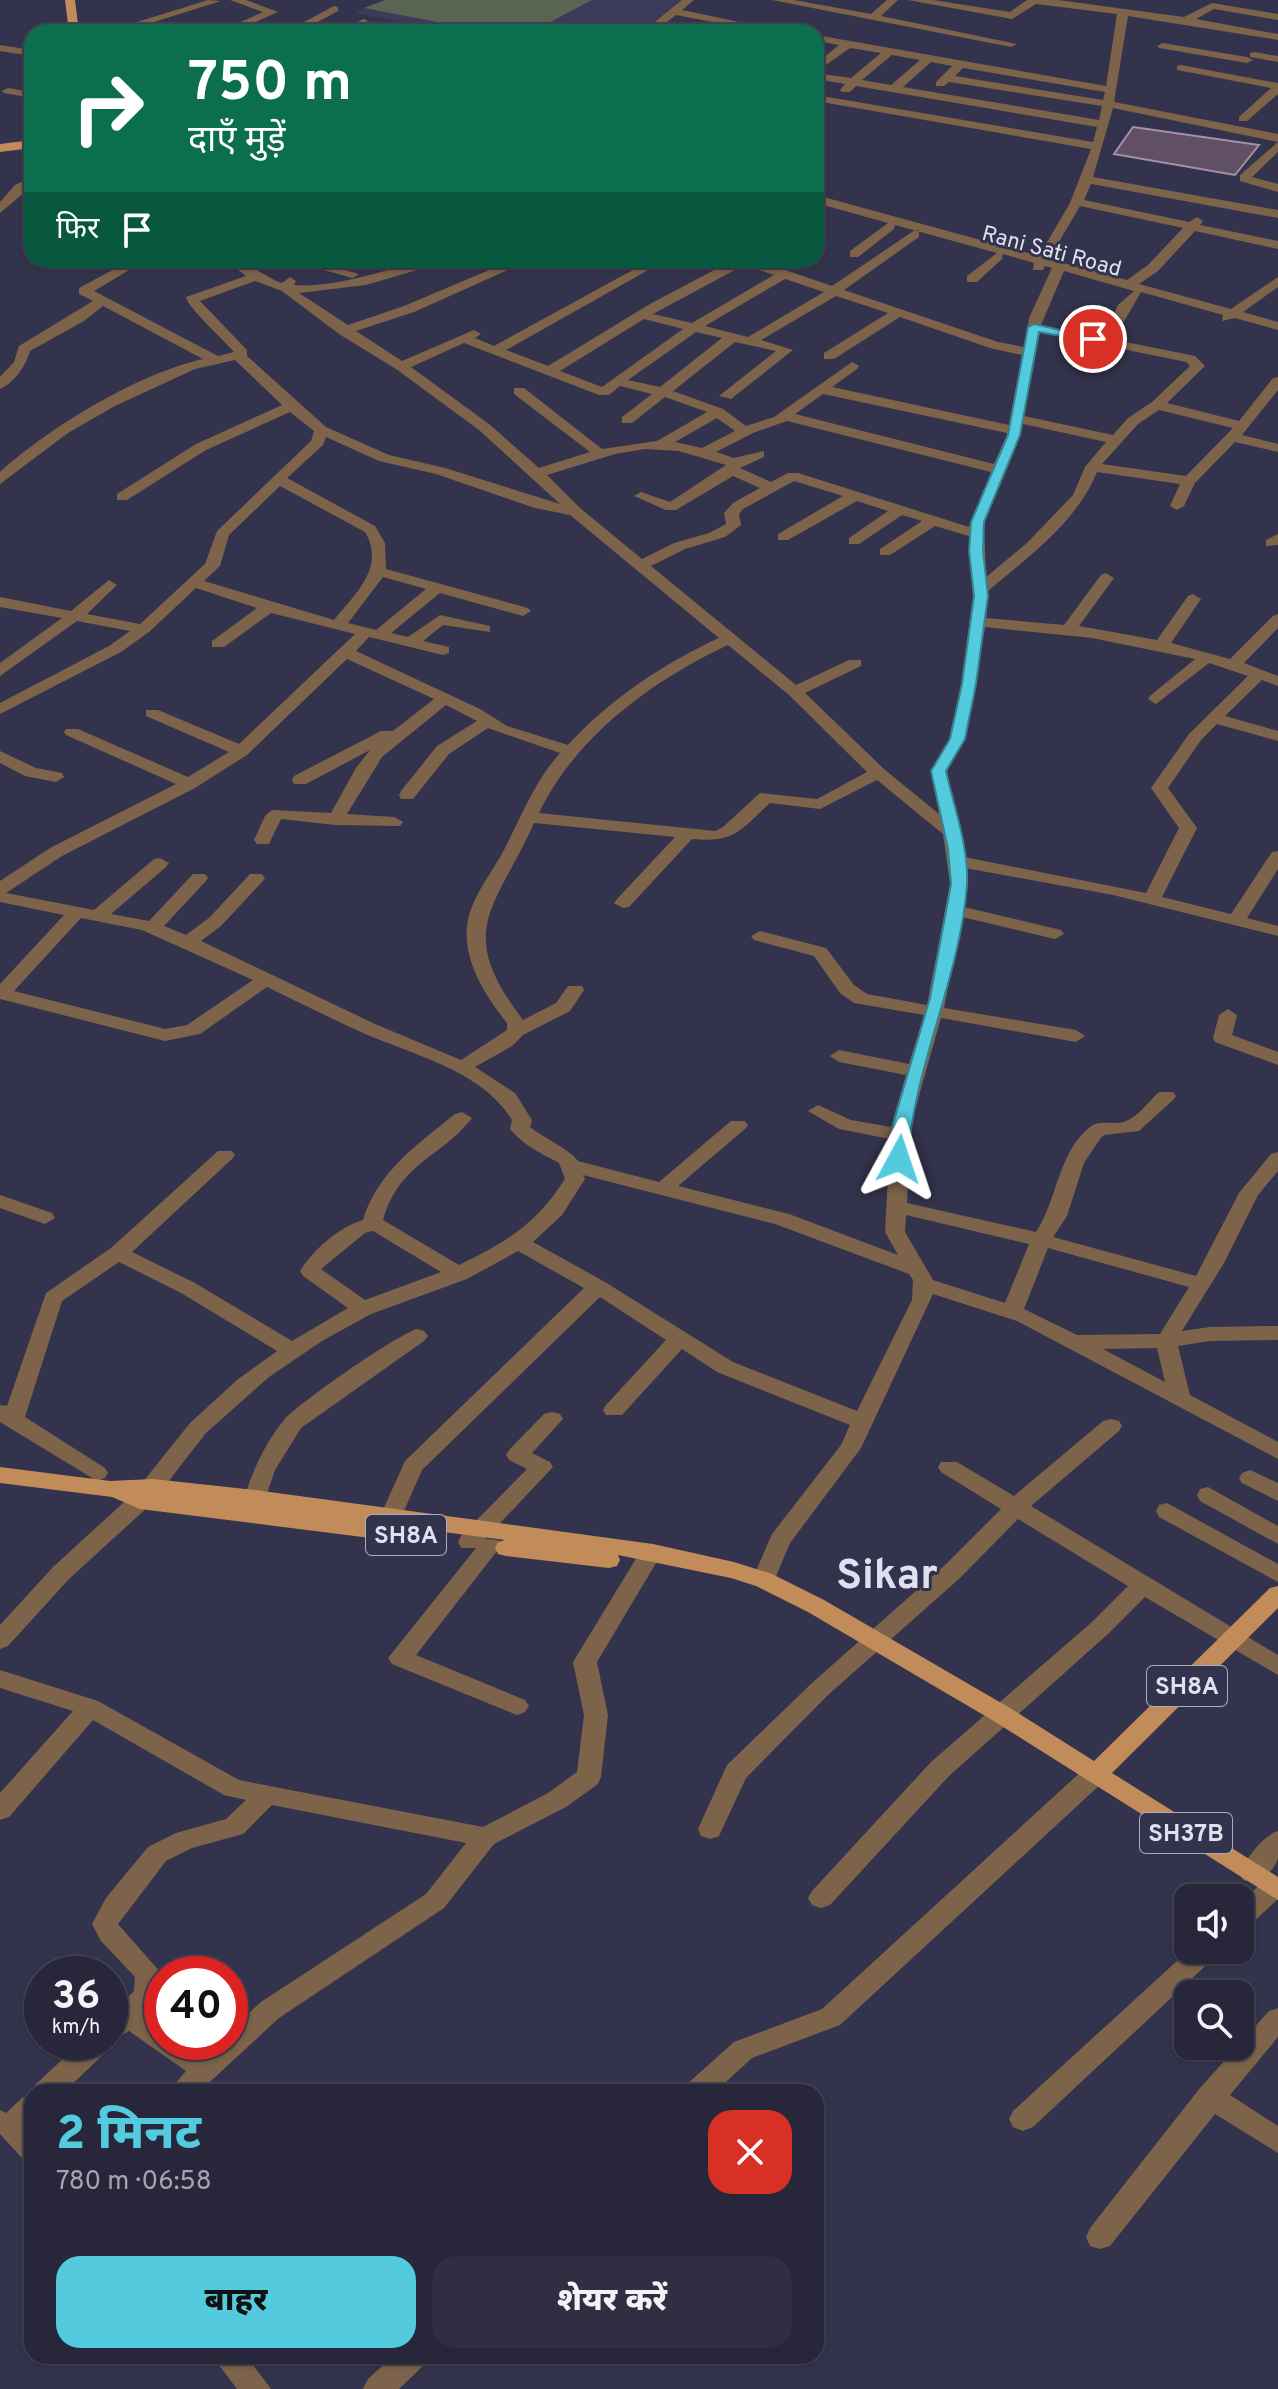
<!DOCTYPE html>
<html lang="hi">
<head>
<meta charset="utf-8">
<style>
	body { margin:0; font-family:Overpass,"Noto Sans Devanagari",sans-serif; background:#2f2e42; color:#f1f3f6; height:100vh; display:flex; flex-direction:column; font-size:30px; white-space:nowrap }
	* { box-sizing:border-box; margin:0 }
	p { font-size:26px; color:#a4a5af }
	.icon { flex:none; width:44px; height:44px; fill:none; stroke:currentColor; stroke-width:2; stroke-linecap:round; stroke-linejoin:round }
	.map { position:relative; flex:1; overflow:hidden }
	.sheet { position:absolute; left:24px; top:2084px; width:800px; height:280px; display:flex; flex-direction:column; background:#27263a; border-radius:24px; box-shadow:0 2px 6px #0004,0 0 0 2px #434354 }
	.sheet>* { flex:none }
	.hud { position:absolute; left:24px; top:24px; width:800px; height:244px; border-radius:24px; box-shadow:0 2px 6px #0004,0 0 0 2px #434354; background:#0b6e4f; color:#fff; overflow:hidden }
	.fabs { position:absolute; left:1174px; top:1884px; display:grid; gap:16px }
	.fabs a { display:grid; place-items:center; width:80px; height:80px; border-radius:16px; background:#27263a; box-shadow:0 2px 6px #0004,0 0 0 2px #434354; font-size:40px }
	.speed { position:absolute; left:24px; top:1956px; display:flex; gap:16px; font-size:40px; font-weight:700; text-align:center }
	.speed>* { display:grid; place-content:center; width:104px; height:104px; border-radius:50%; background:#27263a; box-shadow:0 2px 6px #0004,0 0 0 2px #434354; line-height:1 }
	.speed small { font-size:20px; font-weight:400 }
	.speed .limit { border:12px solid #d22; background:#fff; color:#111 }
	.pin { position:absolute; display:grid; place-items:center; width:68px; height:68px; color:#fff; margin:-34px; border:4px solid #fff; border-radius:50%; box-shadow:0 2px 8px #0007 }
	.me { position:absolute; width:88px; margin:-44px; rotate:5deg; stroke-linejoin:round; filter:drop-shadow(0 0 6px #0008) }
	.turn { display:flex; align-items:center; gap:28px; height:168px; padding:0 32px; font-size:36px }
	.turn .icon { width:104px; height:104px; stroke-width:2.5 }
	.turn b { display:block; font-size:56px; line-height:68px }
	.then { display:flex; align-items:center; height:76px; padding:0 32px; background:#0003; gap:16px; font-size:30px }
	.round { display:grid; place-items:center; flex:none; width:84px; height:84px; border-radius:24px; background:#2f2e42 }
	.head { display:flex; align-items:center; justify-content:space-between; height:136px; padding:0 32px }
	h1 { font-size:48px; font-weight:800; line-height:60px; color:#54cade }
	.cta { display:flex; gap:16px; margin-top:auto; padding:16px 32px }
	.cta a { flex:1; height:92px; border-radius:24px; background:#54cade; color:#111; font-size:32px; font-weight:800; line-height:92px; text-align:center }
	.cta a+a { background:#2f2e42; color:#f1f3f6 }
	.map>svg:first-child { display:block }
</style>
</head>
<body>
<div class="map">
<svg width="1278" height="2389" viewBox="0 0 1278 2389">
	<rect width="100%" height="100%" fill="#34334d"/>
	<path fill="#3c3b5b" d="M385,0H682L640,32H451L355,13Z"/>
	<path fill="#5a6452" d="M385,0H592L531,32H489L364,8Z"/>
	<path fill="#614f66" stroke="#a590ab" stroke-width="2" d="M1133,127L1259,145L1235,175L1114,154Z"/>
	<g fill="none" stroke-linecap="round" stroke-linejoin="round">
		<path fill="#7d634a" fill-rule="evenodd" d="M208,0L221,1L122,32H105Z
			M230,0H246L278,12L249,25L265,32H249L234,25L263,12Z
			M682,0H694L682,10L787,32H764L676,15L654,32H642Z
			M772,0H794L871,14L887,0H898L881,16L1017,44L1011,47Z
			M908,0H933L1010,12L1027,0H1058L1184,17L1212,3L1278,14V20L1214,9L1196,19L1278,34V40L1128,16L1114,102L1278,134V142L1113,108L1093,177L1278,210V218L1091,184L1084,200L1189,222L1197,217L1203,221L1200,225L1278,241V249L1195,231L1158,271L1139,284L1231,309L1278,277V287L1243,312L1278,322V330L1235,318L1222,321L1223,315L1141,292L1122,325H1112L1110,322L1118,305L1134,291L1064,271L1041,325L1195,356L1205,366L1167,403L1239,421L1273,378L1278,377V390L1242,435L1278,444V452L1235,442L1195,483L1184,506L1177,510L1170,506L1180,484L1097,472C1077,522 1028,557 988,591L986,618L1064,625L1101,575L1106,573L1114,578L1079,626L1157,640L1188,596L1193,594L1201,599L1171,643L1230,659L1273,616L1278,614V628L1244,663L1278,676V686L1262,680L1225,716L1278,731V741L1217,724L1201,740L1168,788L1197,828L1162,897L1231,914L1272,852L1278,851V869L1247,918L1278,926V936L1113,895L965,868L968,884L964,907L1061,930L1064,934L1055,939L962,917L944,1008L1076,1030L1085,1036L1076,1042L941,1018L911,1124L907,1203L1036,1232C1057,1201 1058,1152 1090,1127C1100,1119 1115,1126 1126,1121C1138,1117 1150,1100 1159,1092H1173L1176,1096L1173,1100L1139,1131L1104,1135L1100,1139L1084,1163L1067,1216L1053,1237L1196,1276L1239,1193L1271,1154L1278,1152V1171L1258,1195L1224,1263L1182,1331L1210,1327L1278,1326V1340L1210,1341L1178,1346L1190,1395L1278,1442V1459L1017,1321L933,1294L861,1448L790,1543L772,1586L764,1588L756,1586L752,1580L772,1534L841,1445L850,1425L717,1372L682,1349L622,1415H606L603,1410L606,1405L666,1340L600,1297L422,1470L392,1538H376L373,1532L405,1461L584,1288L518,1251L467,1279L371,1314L322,1341L269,1377L206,1433L150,1505L69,1579L8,1646L0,1649V1625L53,1567L134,1493L190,1423L237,1380L277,1351L181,1293L119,1262L62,1301L25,1417L105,1468L108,1473L105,1478L97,1481L0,1422V1405L7,1406L46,1293L111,1248L218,1151H232L235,1155L232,1159L132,1252L195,1283L292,1341L348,1308L303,1276L300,1271C313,1250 339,1227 363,1220C377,1172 418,1144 455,1114L462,1112L472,1118C441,1158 400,1162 383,1220L459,1265C507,1242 536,1224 565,1179L559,1163C542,1154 523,1145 510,1129L512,1120C482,1070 412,1055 361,1032C330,1018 298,1002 267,987L200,1034L165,1041L0,999V984L64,915L0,902V881L50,848L176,784L66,735L64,732L66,729H78L188,777L229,752L146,716V710H158L239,744L355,634L271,613L224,647H212V641L257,608L196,588L149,632L121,652L0,714V703L109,646L130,631L77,621L0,676V663L62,618L0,607V597L71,611L109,580L117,585L87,614L140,624L205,564L217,531L311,441L314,431L290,412L206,450L127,500H117V494L196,444L282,405L235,360L195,369L115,406L68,433L0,484V472C50,427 137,374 203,359L103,306L84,321L30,351C26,366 14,383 0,389V377L14,362L19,346L93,301L79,294V288L131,260H146L94,291L218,356L234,352C224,340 188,308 186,297L246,276L225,260H239L276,281L282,283L290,277L296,281L294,285C349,289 398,260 451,260L366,285L299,293L348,325L404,306L513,260H530L414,312L356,331L402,361L474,330L481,334L475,338L494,346L651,260H666L506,350L548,366L650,304L733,260H756L832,286L915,230L919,231V237L844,290L998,342L1024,347L1029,318L1052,268L1045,266L1043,270H1033L1034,263L1003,254L1002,259L977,282H967V276L997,253L895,225L894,229L858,257H850V251L888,223L816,203V195L1039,256L1070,203L1091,149L816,101V95L1093,142L1097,127L856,86L850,92H842L840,90L845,84L816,79V73L851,78L881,53L850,48L816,72V64L839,45L816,41V35L1106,86L1117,14L1036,4L1012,19ZM892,55L920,60L891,85L862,80ZM931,62L952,66L936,82V86H944L949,82L1102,106L1099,120L903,87ZM963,68L1105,92L1103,100L955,76ZM1080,206L1183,228L1148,265L1127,280L1049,259ZM744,265L774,275L692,323L653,314ZM785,279L824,292L748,337L705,326ZM255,281L282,291L339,334L396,369L479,430L560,504L445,468L389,455L326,427L247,356V350L200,301ZM836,296L888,313L824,353V359H834L900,317L990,348L1022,355L1009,425L832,387L857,369L859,366L852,362L774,417L746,426L723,409L673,391L735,342L776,351L719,396L731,399L793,350L761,340ZM644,319L683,329L602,387L560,371ZM696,332L722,338L660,387L628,380ZM1040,332L1186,362L1190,366L1152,402L1128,418L1113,435L1024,416ZM464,343L599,395H609L620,386L652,394L622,417V423H632L665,397L707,412L657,441L602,449L524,388H514V394L590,452L539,468L489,424L411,367ZM823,394L1007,433V435L994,464L795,414ZM1159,410L1233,428L1186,476L1102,464L1138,424ZM717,418L735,431L702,448L675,442ZM787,421L991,472L969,527L798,473H788L771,482L740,468L764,457V451L734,458L716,452L753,433ZM1023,424L1106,442L1085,467L1073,495L1027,543L986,577L984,522ZM326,437L379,461L436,474L535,508L570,515L719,638C664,663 609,700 568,745L507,726L480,709L356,651L369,637L443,655L449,653V647L423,641L443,625L490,632V626L440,615L408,637L391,633L440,593L523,616L531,611L528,608L386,569L385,543L375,526L287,478L323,445ZM645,449L679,451L726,465L670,502L641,492L634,496L666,510H676L733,476L760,488L733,503L724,513L726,524L709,533L674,543L642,559L580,508L547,475L615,454ZM794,481L843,496L778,534V540H788L857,501L888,511L849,538V544H859L902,515L922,521L880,549V555H890L935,526L969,536L973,596L961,684L949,739L931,771L939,814L884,769L805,693L861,666V660H849L796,685L651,566L685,549L725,537L741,525L739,514L743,509ZM280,486L365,532C386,567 355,594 334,620L204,581L220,566L229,535ZM383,577L426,589L376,630L348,623ZM985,627L1092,638L1195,659L1150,696L1148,699L1156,704L1209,663L1248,676L1189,734L1151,788L1179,828L1146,893L964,857L947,771L965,739ZM728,645L789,695L867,772L817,799L760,793L723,827L715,831L539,813C575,737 653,680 728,645ZM347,659L434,699L393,731H381L294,776L292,780L294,784H306L370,750L356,768L331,813L272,810L265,816L254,840L257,844H269L281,819L335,825L400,826L403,822L394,817L347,814L382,757L446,705L477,721L437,746L401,791L399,795L401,799H413L449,754L488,728L560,753C536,780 523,812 507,844C497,865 482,883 473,904C454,947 481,990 507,1023V1030L461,1060L375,1024L201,941L221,926L262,882L265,878L262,874H250L209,918L186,935L164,926L205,882L208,878L205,874H193L149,921L111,914L166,867L169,863L160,858L154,859L94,910L6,893L62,856L195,788L247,755ZM877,780L943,834L950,884L927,1005L867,994L854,985L826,948L760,931L751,936L754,940L814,956L840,993L854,1003L924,1015L909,1064L839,1050L830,1056L839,1062L906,1075L891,1127L851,1120L818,1105L808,1111L839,1129L890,1139L885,1232L898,1255L789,1214L678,1186L745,1129L748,1125L745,1121H731L659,1182L578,1161C569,1149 544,1138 530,1127L532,1120L515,1093L475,1067L512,1046L523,1035L570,1011L584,990L582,986H568L556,1003L523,1020C454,929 495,910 534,823L675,837L617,899L614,903L623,908L629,907L692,839C736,843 740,830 770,803L820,809ZM81,918L142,930L253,980L187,1025L165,1029L14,991ZM583,1175L775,1224L909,1274L913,1280L912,1300L857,1411L733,1362L605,1282L533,1242L562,1215L585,1179ZM906,1215L1029,1244L1005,1303L933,1280L905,1232ZM372,1231H373L441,1272L365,1300L321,1269L365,1233ZM1048,1248L1189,1287L1160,1334L1077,1335L1024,1309ZM1157,1348L1165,1382L1103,1349Z
			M334,6L338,7V11L312,25L337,32L303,29L285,32Z
			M363,19L367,20V24L354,32H341Z
			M414,25L419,28L418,30L401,32Z
			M1163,43L1247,57L1253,60L1247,63L1159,48L1157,46Z
			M0,45L32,50V56L0,51Z
			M1254,52L1278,56V62L1250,57V53Z
			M1181,65L1278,83V94L1247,121H1239V117L1271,88L1177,70V66Z
			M8,88L32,92V98L4,93L2,91Z
			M1278,142V152L1252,177L1278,184V192L1240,181V175Z
			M32,177V186L0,213V202L15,185Z
			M286,260H309L359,274L353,278Z
			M1278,534V545L1266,546V540Z
			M0,751L36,768L62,773L64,777L56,782L25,776L0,763Z
			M1228,1009L1237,1015L1232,1035L1278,1052V1065L1215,1042L1213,1038L1219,1015Z
			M0,1195L52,1213L55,1218L45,1224L0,1208Z
			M417,1329L424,1331L428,1336L424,1341L301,1428L275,1470L258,1520H242L239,1514C249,1480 261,1448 284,1420C297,1404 398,1334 417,1329Z
			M552,1412L560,1414L563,1419L532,1453L550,1462L553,1467L485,1539L498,1540L501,1546L416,1655L525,1700L529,1706L525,1712L517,1715L392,1664L388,1658L476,1548H461L458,1542L461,1536L527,1469L509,1460L506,1455L509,1450L544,1414Z
			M1111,1419L1119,1421L1122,1426L1119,1431L1031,1506L1278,1655V1675L1145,1597L1108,1634L949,1776L830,1905L821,1908L812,1905L808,1898L812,1891L931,1762L1092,1622L1128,1586L1018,1519L960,1578L828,1695L746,1778L719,1836L710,1839L701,1836L698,1829L727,1765L812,1683L944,1566L1001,1509L941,1472L938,1467L941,1462H957L1014,1496L1103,1421Z
			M1250,1470L1278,1483V1501L1242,1483L1239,1478L1242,1473Z
			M1208,1487L1278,1526V1544L1200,1501L1197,1495L1200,1489Z
			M1167,1503L1278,1564V1582L1159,1517L1156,1511L1159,1505Z
			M645,1555L653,1557L656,1563L597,1662L608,1715L601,1777L598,1784L566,1807L494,1844L444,1908L279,2018L199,2092H168L186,2071L129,2031L112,2041L108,2050L64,2092H33L36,2084L81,2042H110V2015L134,1991L135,1977L101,1941L92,1924L106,1898L148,1847L176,1833L226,1819L246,1800L224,1795L93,1720L9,1817L0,1820V1793L73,1711L0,1688V1670L98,1701L239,1780L483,1827L548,1793L577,1772L584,1715L573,1662L637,1557ZM272,1805L466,1843L426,1894L261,2002L230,2030V2042H217L204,2054L186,2042H162V2025L146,2014L160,1991L161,1973L118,1924L166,1861L192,1848L243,1834Z
			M1094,1766L1103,1768L1106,1775L1103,1782L840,2025L752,2058L715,2092H684L687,2084L734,2042L822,2009L1085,1768Z
			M1278,1831C1278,1839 1278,1851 1278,1858C1274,1873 1257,1885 1243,1880L1239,1873C1247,1858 1262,1836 1278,1831Z
			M1274,1877L1278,1878V1899L1249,1926L1240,1929V1903L1265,1880Z
			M1189,1950H1219L1215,1957L1033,2127L1023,2131L1013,2127L1009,2119L1013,2111Z
			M1278,2008V2037L1230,2095L1278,2126V2153L1215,2114L1110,2246L1100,2249L1090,2246L1086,2237L1090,2228L1200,2088L1269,2011Z
			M32,2094V2123L28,2127L32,2131V2162L22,2158L0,2134V2110L6,2113L22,2098Z
			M212,2356H246L271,2389H237Z
			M393,2356H429L424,2365L399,2389H363L368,2379Z"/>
		<path fill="#c18c59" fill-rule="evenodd" d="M65,0H75L79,32H69Z
			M32,140V148L0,152V144Z
			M0,1467L110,1481L153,1479L255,1490L653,1544L734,1562L772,1574L824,1600L1010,1708L1094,1761L1270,1588L1278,1586V1608L1112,1773L1278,1877V1900L992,1720L808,1612L756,1586L731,1578L618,1555L620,1560L617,1566L609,1568L506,1556L498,1554L495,1548L498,1542L505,1540L436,1531L445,1538L442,1544L434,1546L140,1509L112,1497L0,1483Z"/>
	</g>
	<path fill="#54cade" stroke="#378390" stroke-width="2" d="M1034,324L1099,339L1093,342L1039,332L1020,435L984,522L983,551L988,596L976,684L965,739L946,771C954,807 969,848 967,885C960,979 913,1068 908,1159L899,1165L890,1159L893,1124L930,998L951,884L948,849L931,771L950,739L962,684L974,596L969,551L971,522L1008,435L1028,327Z"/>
	<g text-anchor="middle" stroke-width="6" stroke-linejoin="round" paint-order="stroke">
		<g font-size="22" fill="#e0e0f1" stroke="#34334d">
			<text transform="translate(1052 250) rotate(15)" y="8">Rani Sati Road</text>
		</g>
		<g fill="#34334d" stroke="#acacc0" stroke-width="2">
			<rect x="366" y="1515" width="80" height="40" rx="6"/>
			<rect x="1147" y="1666" width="80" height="40" rx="6"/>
			<rect x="1140" y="1813" width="92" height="40" rx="6"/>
		</g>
		<g font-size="24" font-weight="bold" fill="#e0e0f1">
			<text x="406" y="1543">SH8A</text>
			<text x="1187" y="1694">SH8A</text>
			<text x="1186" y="1841">SH37B</text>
		</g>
		<g font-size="42" font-weight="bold" fill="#e0e0f1" stroke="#34334d">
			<text x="887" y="1588">Sikar</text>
		</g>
	</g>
</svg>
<div class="fabs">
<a><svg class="icon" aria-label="sound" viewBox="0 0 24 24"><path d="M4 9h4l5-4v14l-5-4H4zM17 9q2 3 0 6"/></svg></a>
<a><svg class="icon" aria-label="search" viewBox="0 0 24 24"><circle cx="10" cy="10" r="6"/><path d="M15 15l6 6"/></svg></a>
</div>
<div class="speed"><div>36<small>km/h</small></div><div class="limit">40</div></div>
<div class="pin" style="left:1093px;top:339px;background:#d93025"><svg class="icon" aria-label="arrive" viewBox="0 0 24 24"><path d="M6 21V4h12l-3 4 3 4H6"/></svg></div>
<svg class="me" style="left:899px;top:1159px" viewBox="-20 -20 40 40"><path d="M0-17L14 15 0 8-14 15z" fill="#54cade" stroke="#fff" stroke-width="4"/></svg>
<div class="hud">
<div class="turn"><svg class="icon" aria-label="right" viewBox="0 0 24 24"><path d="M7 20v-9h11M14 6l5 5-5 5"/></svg><div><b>750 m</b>दाएँ मुड़ें</div></div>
<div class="then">फिर<svg class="icon" aria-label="arrive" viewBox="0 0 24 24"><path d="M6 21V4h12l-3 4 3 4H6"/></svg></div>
</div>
<section class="sheet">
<div class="head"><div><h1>2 मिनट</h1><p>780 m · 06:58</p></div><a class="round" style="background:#d93025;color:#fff"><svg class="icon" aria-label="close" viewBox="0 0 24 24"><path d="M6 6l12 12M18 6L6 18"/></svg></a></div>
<div class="cta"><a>बाहर</a><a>शेयर करें</a></div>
</section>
</div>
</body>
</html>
